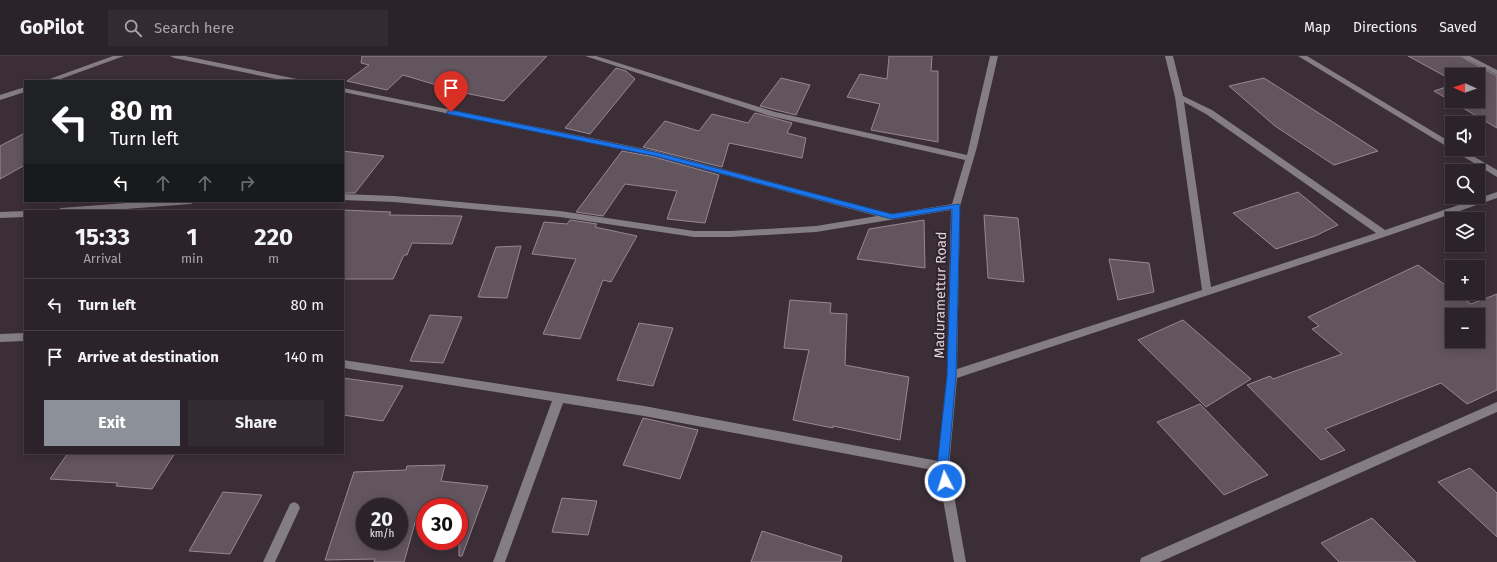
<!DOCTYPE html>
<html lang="en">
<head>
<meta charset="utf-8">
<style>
	body { margin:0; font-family:"Fira Sans",sans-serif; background:#342a31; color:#f1f3f6; height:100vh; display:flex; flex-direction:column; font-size:15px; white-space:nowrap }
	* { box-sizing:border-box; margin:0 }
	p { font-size:13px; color:#a6a4a8 }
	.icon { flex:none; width:22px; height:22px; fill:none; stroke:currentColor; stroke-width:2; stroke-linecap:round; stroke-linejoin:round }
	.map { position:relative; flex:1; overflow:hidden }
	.drawer { position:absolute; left:24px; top:154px; width:320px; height:244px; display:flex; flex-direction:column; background:#2c2229; border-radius:0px; box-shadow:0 2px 10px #0003,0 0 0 1px #483f46 }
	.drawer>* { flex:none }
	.top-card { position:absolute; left:24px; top:24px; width:320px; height:122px; border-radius:0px; box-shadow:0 2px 10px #0003,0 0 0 1px #483f46; background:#202124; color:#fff; overflow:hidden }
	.needle { width:26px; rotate:272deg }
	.controls { position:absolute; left:1445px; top:12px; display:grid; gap:8px }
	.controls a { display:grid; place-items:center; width:40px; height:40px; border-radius:0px; background:#2c2229; box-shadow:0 2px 10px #0003,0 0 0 1px #483f46; font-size:20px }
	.speed { position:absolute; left:356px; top:442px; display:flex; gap:8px; font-size:20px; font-weight:700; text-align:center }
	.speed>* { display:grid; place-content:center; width:52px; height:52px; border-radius:50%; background:#2c2229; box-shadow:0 2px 10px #0003,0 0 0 1px #483f46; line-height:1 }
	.speed small { font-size:10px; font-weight:400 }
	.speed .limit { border:6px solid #d22; background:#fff; color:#111 }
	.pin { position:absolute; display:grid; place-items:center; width:34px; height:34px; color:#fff; margin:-41px -17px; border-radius:50% 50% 50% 0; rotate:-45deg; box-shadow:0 0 4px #0007 }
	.pin .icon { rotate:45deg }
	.me { position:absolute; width:44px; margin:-22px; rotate:355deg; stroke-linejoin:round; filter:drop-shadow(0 0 3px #0008) }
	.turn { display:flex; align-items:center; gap:14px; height:84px; padding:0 20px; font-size:18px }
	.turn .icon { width:52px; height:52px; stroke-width:2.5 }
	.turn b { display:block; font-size:28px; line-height:34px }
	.lanes { display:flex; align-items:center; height:38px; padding:0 20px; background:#0003; justify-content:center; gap:20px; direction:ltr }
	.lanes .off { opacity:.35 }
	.eta { display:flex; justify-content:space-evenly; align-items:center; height:68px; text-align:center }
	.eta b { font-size:24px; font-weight:700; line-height:28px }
	.cta { display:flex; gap:8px; margin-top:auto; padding:8px 20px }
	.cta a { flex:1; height:46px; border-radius:0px; background:#8c9099; color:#fff; font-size:16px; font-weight:700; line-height:46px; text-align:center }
	.cta a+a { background:#342a31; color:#f1f3f6 }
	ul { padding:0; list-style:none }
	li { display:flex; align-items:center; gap:12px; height:52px; padding:0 20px; border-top:1px solid #483f46 }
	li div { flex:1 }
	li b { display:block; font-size:15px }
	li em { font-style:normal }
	header { display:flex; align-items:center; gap:24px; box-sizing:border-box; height:56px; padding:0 20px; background:#2c2229; border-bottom:1px solid #483f46 }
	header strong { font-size:19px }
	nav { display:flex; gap:22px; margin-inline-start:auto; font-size:14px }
	.search { width:280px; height:36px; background:#342a31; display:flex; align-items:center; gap:10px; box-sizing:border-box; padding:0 14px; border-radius:0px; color:#a6a4a8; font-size:15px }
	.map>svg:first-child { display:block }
</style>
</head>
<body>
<header>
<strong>GoPilot</strong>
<div class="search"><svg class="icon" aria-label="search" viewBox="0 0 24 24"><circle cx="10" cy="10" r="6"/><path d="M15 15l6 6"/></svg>Search here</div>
<nav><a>Map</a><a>Directions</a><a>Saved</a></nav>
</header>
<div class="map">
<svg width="1497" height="506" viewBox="0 0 1497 506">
	<rect width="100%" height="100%" fill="#3b2e37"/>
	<path fill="#63555e" stroke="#978791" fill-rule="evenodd" d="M362,0H547L504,45L460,36L403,19L387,34L347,25L369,9L361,7Z
		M889,0H932L931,15H938V86L871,74L880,48L847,41L860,18L887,23Z
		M1408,0H1460L1497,20V72L1434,35L1452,29V45H1478V19H1452V24Z
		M616,12L626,15L635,23L590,78L565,72Z
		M781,22L810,29L796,59L760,50Z
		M1264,22L1378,95L1334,109L1275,70L1229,30Z
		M755,57L792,67L787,77L806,82L802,102L729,87L722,111L643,91L665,65L699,75L712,58L748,67Z
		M25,77V109L0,123V90Z
		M343,95L384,100L355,137H343Z
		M622,95L654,101L719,119L705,167L667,163L677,135L625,128L603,160L576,156Z
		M1298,136L1338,169L1315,180L1276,193L1233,157Z
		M343,154L391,156L389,159L462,160L452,188L412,187L407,199H404L393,223H343Z
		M984,159L1018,162L1024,226L988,222Z
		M570,164L597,168L595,171L637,180L611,226L603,224L580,283L543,278L576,203L532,198L544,166L567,168Z
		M924,164L925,212L857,203L869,173Z
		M521,190L507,242L478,241L496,191Z
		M1109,203L1149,207L1154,236L1118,244Z
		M1418,209L1452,234V237H1456L1471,248L1497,238V334L1467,348L1441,327L1325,373L1345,394L1321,404L1247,329L1270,320L1273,323L1342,298L1312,273L1319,270L1308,261ZM1452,259H1478V285H1452Z
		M790,244L831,247L830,257L847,258L845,309L909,321L900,384L833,370V372L793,364L809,294L784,292Z
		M430,259L462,261L443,307L410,305Z
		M1183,264L1251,323L1206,351L1138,284Z
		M639,267L673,272L653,330L617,324Z
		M343,322L403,330L383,365L343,359Z
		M1200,348L1268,419L1224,439L1157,366Z
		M643,362L698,374L680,423L623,409Z
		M68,397H175L152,433L116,430L118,427L50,423Z
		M445,409L441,425L488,430L462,500H459V451H425V455L418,456L404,506H374L375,503L325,504L354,416L406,414L407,410ZM365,451H399V485H365Z
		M1470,412L1497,437V481L1438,426Z
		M223,436L262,439L230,498L189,495Z
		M562,442L597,445L588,479L552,476Z
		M1372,462L1416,506H1339L1321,487Z
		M762,475L842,500L841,506H751Z"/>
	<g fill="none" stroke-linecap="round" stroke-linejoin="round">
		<path fill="#847d82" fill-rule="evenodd" d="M113,0H124L55,25H44Z
			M170,0H185L297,23L301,25H286L174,2Z
			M585,0H596L775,56L967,99L990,0H998L977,91L960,150L957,313L1202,234L1175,41L1165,0H1173L1183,40L1212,54L1385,174L1497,136V142L1387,180L957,322L949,411L966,506H954L938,415L644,360L563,347L505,506H493L552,345L343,312V304L644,350L938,405L947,319L951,154L816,176L730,181H694L560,161L394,146L343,144V138L394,140L560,155L694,175H730L816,170L877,160L654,100L343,36V32L655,95L891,158L952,148L965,104L770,60ZM1184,46L1206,58L1376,177L1211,231Z
			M1298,0H1307L1452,87V93H1461L1497,114V121Z
			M1461,0H1470L1497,14V19Z
			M25,31V36L0,44V39Z
			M153,145H195L191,148L99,155H57L61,152Z
			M25,155V161L0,162V156Z
			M25,277V285L0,286V278Z
			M1497,346V356L1160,506H1140L1141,502Z
			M294,446L298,448L300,452L275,506H263L290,448Z"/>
	</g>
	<path fill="#1a73e8" stroke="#114b97" d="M451,54L655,96L892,158L959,148L960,150L956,320L948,411L951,425L949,428L945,429L941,428L937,411L947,320L952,153L892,163L655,100L448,58L447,56Z"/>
	<g text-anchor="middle" stroke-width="4" stroke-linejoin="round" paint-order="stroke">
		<g font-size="14" fill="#ded5db" stroke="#31242d">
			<text transform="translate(940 239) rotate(-89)" y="5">Maduramettur Road</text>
		</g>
	</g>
</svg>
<div class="controls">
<a><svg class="needle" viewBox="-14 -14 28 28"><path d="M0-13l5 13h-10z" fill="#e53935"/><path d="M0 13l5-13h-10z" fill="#a6a4a8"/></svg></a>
<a><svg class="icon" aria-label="sound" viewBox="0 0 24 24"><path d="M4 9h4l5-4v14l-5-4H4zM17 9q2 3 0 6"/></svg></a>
<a><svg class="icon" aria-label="search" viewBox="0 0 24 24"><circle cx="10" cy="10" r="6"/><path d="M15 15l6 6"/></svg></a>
<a><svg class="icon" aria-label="layers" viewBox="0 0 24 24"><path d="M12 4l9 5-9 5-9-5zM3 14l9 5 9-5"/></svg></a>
<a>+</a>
<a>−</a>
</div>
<div class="speed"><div>20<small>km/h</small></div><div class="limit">30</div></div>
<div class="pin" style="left:451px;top:56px;background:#d93025"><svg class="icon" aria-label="arrive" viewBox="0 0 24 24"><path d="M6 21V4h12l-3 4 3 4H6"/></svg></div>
<svg class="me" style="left:945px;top:425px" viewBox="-20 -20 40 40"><circle r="17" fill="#1a73e8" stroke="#fff" stroke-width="3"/><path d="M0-11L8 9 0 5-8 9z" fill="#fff"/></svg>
<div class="top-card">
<div class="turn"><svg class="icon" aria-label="left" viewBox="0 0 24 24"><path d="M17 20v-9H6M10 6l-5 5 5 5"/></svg><div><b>80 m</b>Turn left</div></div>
<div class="lanes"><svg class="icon" aria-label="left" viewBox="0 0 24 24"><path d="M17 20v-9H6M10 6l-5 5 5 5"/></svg><svg class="icon off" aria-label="ahead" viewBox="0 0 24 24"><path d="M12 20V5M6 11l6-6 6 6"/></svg><svg class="icon off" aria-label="ahead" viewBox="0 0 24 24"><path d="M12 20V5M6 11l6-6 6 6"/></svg><svg class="icon off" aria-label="right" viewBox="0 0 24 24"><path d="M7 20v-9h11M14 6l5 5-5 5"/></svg></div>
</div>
<section class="drawer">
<div class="eta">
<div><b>15:33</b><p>Arrival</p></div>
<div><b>1</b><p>min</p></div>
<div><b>220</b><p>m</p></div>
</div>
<ul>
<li><svg class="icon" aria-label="left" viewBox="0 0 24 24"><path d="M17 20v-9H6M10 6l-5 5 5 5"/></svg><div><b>Turn left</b></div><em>80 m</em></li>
<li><svg class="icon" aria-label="arrive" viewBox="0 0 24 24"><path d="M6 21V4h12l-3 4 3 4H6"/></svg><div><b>Arrive at destination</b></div><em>140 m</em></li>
</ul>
<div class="cta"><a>Exit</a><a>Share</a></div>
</section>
</div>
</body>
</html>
